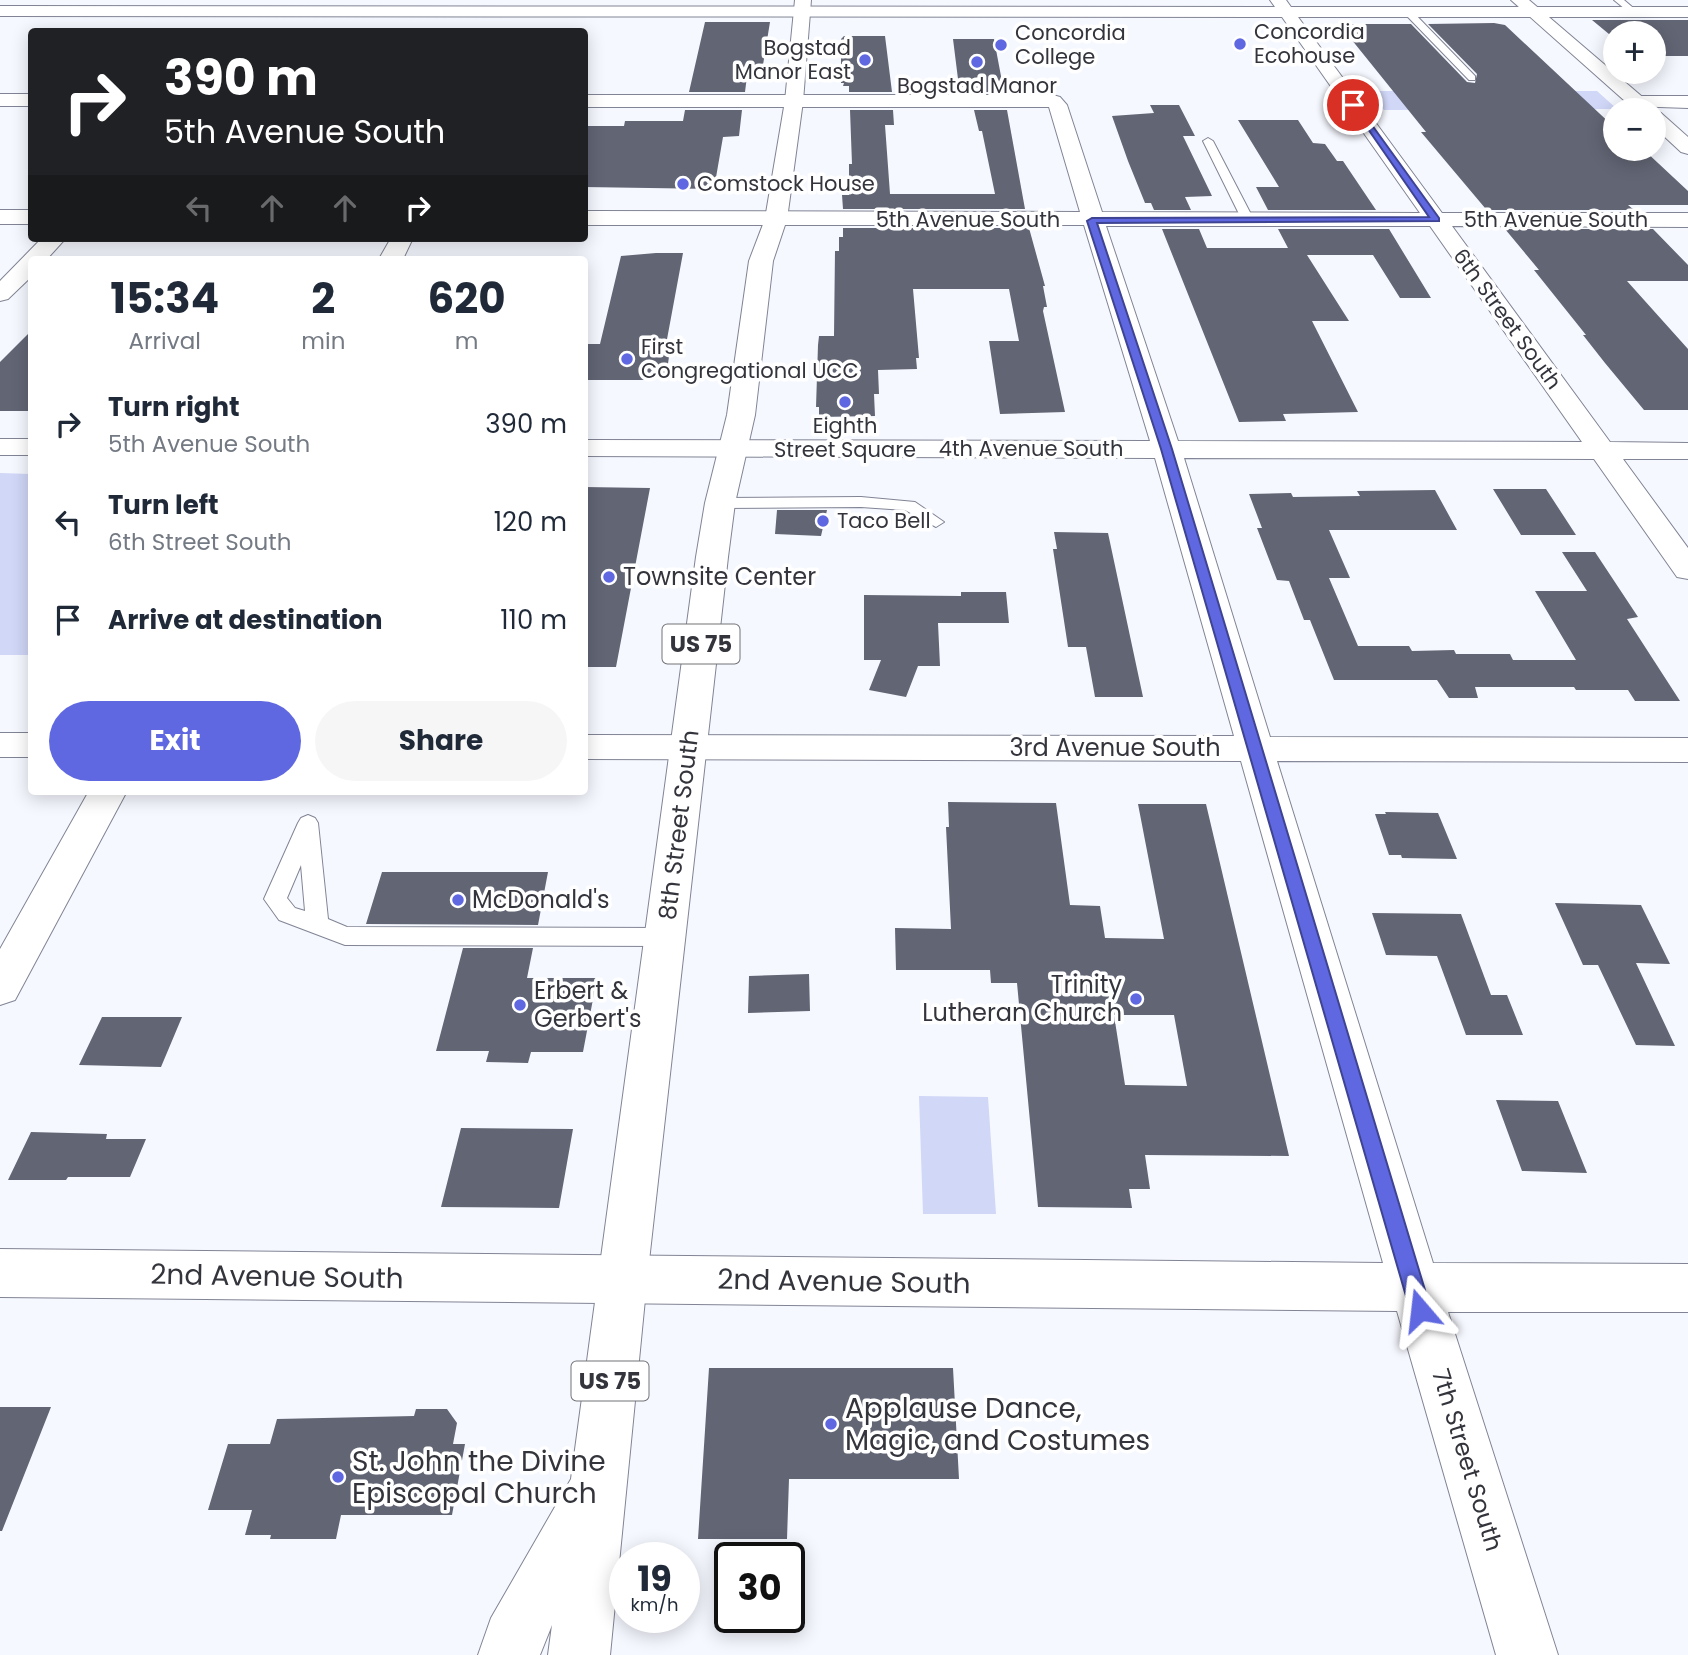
<!DOCTYPE html>
<html lang="en">
<head>
<meta charset="utf-8">
<style>
	body { margin:0; font-family:Poppins,sans-serif; background:#f6f6f7; color:#1f2937; height:100vh; display:flex; flex-direction:column; font-size:26px; white-space:nowrap }
	* { box-sizing:border-box; margin:0 }
	p { font-size:23px; color:#747a83 }
	.icon { flex:none; width:38px; height:38px; fill:none; stroke:currentColor; stroke-width:2; stroke-linecap:round; stroke-linejoin:round }
	.map { position:relative; flex:1; overflow:hidden }
	.panel { position:absolute; left:28px; top:256px; width:560px; height:539px; display:flex; flex-direction:column; background:#fff; border-radius:7px; box-shadow:0 4px 18px #0003 }
	.panel>* { flex:none }
	.hud { position:absolute; left:28px; top:28px; width:560px; height:214px; border-radius:7px; box-shadow:0 4px 18px #0003; background:#202124; color:#fff; overflow:hidden }
	.tools { position:absolute; left:1603px; top:21px; display:grid; gap:14px }
	.tools a { display:grid; place-items:center; width:63px; height:63px; border-radius:50%; background:#fff; box-shadow:0 4px 18px #0003; font-size:35px }
	.speed { position:absolute; left:609px; top:1542px; display:flex; gap:14px; font-size:35px; font-weight:700; text-align:center }
	.speed>* { display:grid; place-content:center; width:91px; height:91px; border-radius:50%; background:#fff; box-shadow:0 4px 18px #0003; line-height:1 }
	.speed small { font-size:18px; font-weight:400 }
	.speed .limit { border:4px solid #111; border-radius:10px; background:#fff; color:#111 }
	.pin { position:absolute; display:grid; place-items:center; width:60px; height:60px; color:#fff; margin:-30px; border:4px solid #fff; border-radius:50%; box-shadow:0 2px 7px #0007 }
	.me { position:absolute; width:77px; margin:-38px; rotate:343deg; stroke-linejoin:round; filter:drop-shadow(0 0 5px #0008) }
	.turn { display:flex; align-items:center; gap:24px; height:147px; padding:0 21px; font-size:32px }
	.turn .icon { width:91px; height:91px; stroke-width:2.5 }
	.turn b { display:block; font-size:49px; line-height:60px }
	.lanes { display:flex; align-items:center; height:66px; padding:0 21px; background:#0003; justify-content:center; gap:35px; direction:ltr }
	.lanes .off { opacity:.35 }
	.eta { display:flex; justify-content:space-evenly; align-items:center; height:119px; text-align:center }
	.eta b { font-size:42px; font-weight:700; line-height:49px }
	.action { display:flex; gap:14px; margin-top:auto; padding:14px 21px }
	.action a { flex:1; height:80px; border-radius:42px; background:#5f68e0; color:#fff; font-size:28px; font-weight:700; line-height:80px; text-align:center }
	.action a+a { background:#f6f6f7; color:#1f2937 }
	ul { padding:0; list-style:none }
	li { display:flex; align-items:center; gap:21px; height:98px; padding:0 21px }
	li div { flex:1 }
	li b { display:block; font-size:26px }
	li em { font-style:normal }
	.map>svg:first-child { display:block }
</style>
</head>
<body>
<div class="map">
<svg width="1688" height="1655" viewBox="0 0 1688 1655">
	<rect width="100%" height="100%" fill="#f6f8ff"/>
	<path fill="#d0d7f7" d="M1369,91H1597L1617,109L1384,110Z
		M0,473L31,474V655H0Z
		M919,1096L988,1097L996,1214H923Z"/>
	<path fill="#626574" fill-rule="evenodd" d="M1592,20H1688V56H1654V33H1615V39Z
		M705,22H770L762,71H758L757,76H747L745,92H689Z
		M1494,23L1505,25L1615,128V149H1643L1688,191V205H1628L1634,210H1490L1485,208L1421,132H1426L1339,24H1411L1467,82L1475,83L1477,74L1428,24Z
		M844,36H885L892,92H849V86H843L844,83H841V39Z
		M953,39H994L1004,92H971L970,87H959Z
		M1150,105H1179L1195,136H1183L1212,196L1185,197L1191,210H1154L1151,203H1145L1128,161L1112,116L1154,113Z
		M685,110H742L739,136L723,137L714,189L584,187V126H624L625,121H683Z
		M850,110H893L894,125H885L890,194H995L982,131H979L974,110H1007L1025,209H843L842,195H849V164H852Z
		M1238,120H1298L1313,143L1325,144L1337,161H1343L1376,210H1268L1256,187H1279Z
		M843,228H1029L1045,286H1043L1047,307H1044L1043,311L1065,412L1000,414L989,341H1019L1009,289H913L919,358H916L917,369L878,370L879,394H874L875,416L819,417V407H816L818,345L819,336H834L835,251H839V237H843Z
		M1162,229H1199L1207,248H1288L1278,229H1389L1431,298H1400L1373,255H1307L1349,321H1312L1358,412L1283,414L1286,421L1239,422Z
		M1505,229H1653L1688,265V281H1627L1688,349V410H1644L1605,363L1583,335H1586L1534,270H1539Z
		M656,253H683L665,350H670L666,377H655V380H584V344H600L621,256Z
		M32,330V411H0V362Z
		M584,487L650,488L616,667H584Z
		M1493,489H1546L1576,535H1521Z
		M1435,490L1457,530H1329L1350,578H1329L1358,646H1409L1412,651L1454,650L1456,654H1510L1513,660H1576L1535,591H1587L1562,552H1595L1638,617L1627,619L1680,701H1635L1628,690H1576L1574,687H1475L1478,698H1449L1437,680H1334L1310,620H1304L1289,581L1277,580L1257,528H1262L1249,494L1291,493L1293,497L1360,496L1357,491Z
		M777,510H827L821,536L775,534Z
		M1054,532L1108,533L1143,697H1095L1086,647H1068L1053,549H1057Z
		M961,592H1006L1009,623H938L940,666H918L906,697L869,690L881,660H864V595L961,596Z
		M948,802L1056,803L1070,905L1100,906L1105,938L1164,939L1138,804H1206L1289,1156L1145,1155L1150,1189H1129L1132,1208L1038,1207L1017,983H991L990,970H896L895,928L951,929L946,827H949ZM1114,1015H1174L1187,1086L1125,1085Z
		M1385,812L1438,813L1457,859L1402,858L1401,855H1389L1375,814H1386Z
		M382,872H548L538,925L366,924Z
		M1555,903L1641,905L1670,964L1636,963L1675,1046L1636,1045L1598,965H1583Z
		M1372,913L1461,914L1491,995H1507L1523,1035H1466L1437,956L1386,955Z
		M463,948H533L527,978H597L583,1052H531L528,1063L486,1062L489,1051H436Z
		M809,974L810,1011L748,1013L749,976Z
		M102,1017H182L161,1067L79,1065Z
		M1496,1100L1558,1101L1587,1173L1522,1171Z
		M461,1128L573,1129L559,1208L441,1207Z
		M31,1132L107,1134L106,1139H146L130,1177H68L66,1180H8Z
		M709,1368H953L959,1479H789L787,1539H698Z
		M0,1407H51L2,1531H0Z
		M416,1409H447L457,1423L453,1444H465L452,1515H341L336,1539H270L271,1535H245L252,1510H208L228,1444H270L277,1419L414,1416Z"/>
	<g fill="none" stroke-linecap="round" stroke-linejoin="round">
		<g stroke="#818494" stroke-width="2">
			<path id="service" d="M1614,0H1624L1638,12L1631,14Z
				M1405,10H1411L1475,76V80H1469L1405,14Z
				M1208,138L1213,141L1254,220L1252,223L1242,220L1203,141Z
				M861,497L915,502L944,522L936,527L905,510L861,507L720,508L712,503L720,498Z
				M308,815L315,818L318,823L328,919L347,927L665,928L673,931L676,937L673,943L665,946L345,945L337,942L279,920L264,899L298,823L301,818ZM301,865L305,911L295,908L287,898Z"/>
		</g>
		<g stroke="#818494" stroke-width="2">
			<path id="minor" d="M1270,0H1286L1291,7H1688V17H1298L1442,213H1688V227L1452,226L1610,442L1688,443V459H1623L1688,548V579L1677,577L1594,459L1184,458L1270,737L1688,738V762L1277,761L1433,1263L1688,1264V1312H1448L1558,1655H1496L1397,1311L0,1297V1249L1383,1263L1241,761L584,759V735L1234,736L1155,458L584,456V440L1150,441L1084,225H584V211L1080,212L1049,107H584V95H1053L1060,97L1067,105L1102,212L1420,213L1282,17L0,16V6L1275,7ZM1106,226H1430L1582,442L1178,441Z
				M0,94H32V106H0Z
				M1637,96H1688V108L1630,106L1628,102L1630,98Z
				M0,210H32V224H0Z
				M42,238H66L47,259H32V276L8,299L0,301V281Z
				M391,238H413L403,259H379Z
				M0,439H32V455H0Z
				M0,733H32V757H0Z
				M89,791H127L15,1000L0,1005V949Z"/>
		</g>
		<g stroke="#818494" stroke-width="2">
			<path id="tertiary" d="M1511,0H1529L1653,106L1655,111L1661,113L1688,137V154L1681,152L1654,127V110H1635Z"/>
		</g>
		<g stroke="#818494" stroke-width="2">
			<path id="primary" d="M795,0H811L803,101L787,219L773,261L755,415L735,503L728,557L647,1279L610,1655H548L552,1625L540,1655H478L491,1618L571,1479L696,557L705,503L727,415L749,261L765,219L785,101Z"/>
		</g>
		<use href="#service" fill="#fff" fill-rule="evenodd"/>
		<use href="#minor" fill="#fff" fill-rule="evenodd"/>
		<use href="#tertiary" fill="#fff" fill-rule="evenodd"/>
		<use href="#primary" fill="#fff" fill-rule="evenodd"/>
	</g>
	<path fill="#5f68e0" stroke="#3e4492" stroke-width="2" d="M1350,103H1356L1439,218V221L1097,223L1172,449L1431,1310L1428,1317L1420,1320L1413,1317L1410,1310L1161,449L1087,221L1092,218L1429,217Z"/>
	<g fill="#5f68e0" stroke="#fff" stroke-width="2.5">
		<circle cx="1240" cy="44" r="7"/>
		<circle cx="1001" cy="45" r="7"/>
		<circle cx="865" cy="60" r="7"/>
		<circle cx="977" cy="62" r="7"/>
		<circle cx="683" cy="184" r="7"/>
		<circle cx="627" cy="359" r="7"/>
		<circle cx="845" cy="402" r="7"/>
		<circle cx="823" cy="521" r="7"/>
		<circle cx="609" cy="577" r="7"/>
		<circle cx="458" cy="900" r="7"/>
		<circle cx="1136" cy="999" r="7"/>
		<circle cx="520" cy="1005" r="7"/>
		<circle cx="831" cy="1424" r="7"/>
		<circle cx="338" cy="1477" r="7"/>
	</g>
	<g text-anchor="middle" stroke-width="7" stroke-linejoin="round" paint-order="stroke">
		<g font-size="21" fill="#34353c" stroke="#fff" text-anchor="start">
			<text x="1254" y="39">Concordia<tspan x="1254" dy="24">Ecohouse</tspan></text>
			<text x="1015" y="40">Concordia<tspan x="1015" dy="24">College</tspan></text>
			<text x="851" y="55" text-anchor="end">Bogstad<tspan x="851" dy="24">Manor East</tspan></text>
			<text x="977" y="93" text-anchor="middle">Bogstad Manor</text>
			<text x="697" y="191">Comstock House</text>
			<text x="641" y="354">First<tspan x="641" dy="24">Congregational UCC</tspan></text>
			<text x="845" y="433" text-anchor="middle">Eighth<tspan x="845" dy="24">Street Square</tspan></text>
			<text x="837" y="528">Taco Bell</text>
		</g>
		<g font-size="21" fill="#34353c" stroke="#fff">
			<text x="968" y="227">5th Avenue South</text>
			<text x="1556" y="227">5th Avenue South</text>
			<text transform="translate(1507 319) rotate(54)" y="7">6th Street South</text>
			<text x="1031" y="456">4th Avenue South</text>
		</g>
		<g fill="#fff" stroke="#717276" stroke-width="2">
			<rect x="662.5" y="624.5" width="77" height="39" rx="5"/>
			<rect x="571.5" y="1361.5" width="77" height="39" rx="5"/>
		</g>
		<g font-size="23" font-weight="bold" fill="#34353c">
			<text x="701" y="652">US 75</text>
			<text x="610" y="1389">US 75</text>
		</g>
		<g font-size="24" fill="#34353c" stroke="#fff" text-anchor="start">
			<text x="623" y="585">Townsite Center</text>
			<text x="472" y="908">McDonald's</text>
			<text x="1122" y="993" text-anchor="end">Trinity<tspan x="1122" dy="28">Lutheran Church</tspan></text>
			<text x="534" y="999">Erbert &amp;<tspan x="534" dy="28">Gerbert's</tspan></text>
		</g>
		<g font-size="24" fill="#34353c" stroke="#fff">
			<text x="1115" y="756">3rd Avenue South</text>
			<text transform="translate(679 825) rotate(-83)" y="8">8th Street South</text>
			<text transform="translate(1467 1460) rotate(73)" y="8">7th Street South</text>
		</g>
		<g font-size="28" fill="#34353c" stroke="#fff">
			<text transform="translate(277 1276) rotate(1)" y="10">2nd Avenue South</text>
			<text transform="translate(844 1281) rotate(1)" y="10">2nd Avenue South</text>
		</g>
		<g font-size="28" fill="#34353c" stroke="#fff" text-anchor="start">
			<text x="845" y="1418">Applause Dance,<tspan x="845" dy="32">Magic, and Costumes</tspan></text>
			<text x="352" y="1471">St. John the Divine<tspan x="352" dy="32">Episcopal Church</tspan></text>
		</g>
	</g>
</svg>
<div class="tools">
<a>+</a>
<a>−</a>
</div>
<div class="speed"><div>19<small>km/h</small></div><div class="limit">30</div></div>
<div class="pin" style="left:1353px;top:105px;background:#d93025"><svg class="icon" aria-label="arrive" viewBox="0 0 24 24"><path d="M6 21V4h12l-3 4 3 4H6"/></svg></div>
<svg class="me" style="left:1420px;top:1310px" viewBox="-20 -20 40 40"><path d="M0-17L14 15 0 8-14 15z" fill="#5f68e0" stroke="#fff" stroke-width="4"/></svg>
<div class="hud">
<div class="turn"><svg class="icon" aria-label="right" viewBox="0 0 24 24"><path d="M7 20v-9h11M14 6l5 5-5 5"/></svg><div><b>390 m</b>5th Avenue South</div></div>
<div class="lanes"><svg class="icon off" aria-label="left" viewBox="0 0 24 24"><path d="M17 20v-9H6M10 6l-5 5 5 5"/></svg><svg class="icon off" aria-label="ahead" viewBox="0 0 24 24"><path d="M12 20V5M6 11l6-6 6 6"/></svg><svg class="icon off" aria-label="ahead" viewBox="0 0 24 24"><path d="M12 20V5M6 11l6-6 6 6"/></svg><svg class="icon" aria-label="right" viewBox="0 0 24 24"><path d="M7 20v-9h11M14 6l5 5-5 5"/></svg></div>
</div>
<section class="panel">
<div class="eta">
<div><b>15:34</b><p>Arrival</p></div>
<div><b>2</b><p>min</p></div>
<div><b>620</b><p>m</p></div>
</div>
<ul>
<li><svg class="icon" aria-label="right" viewBox="0 0 24 24"><path d="M7 20v-9h11M14 6l5 5-5 5"/></svg><div><b>Turn right</b><p>5th Avenue South</p></div><em>390 m</em></li>
<li><svg class="icon" aria-label="left" viewBox="0 0 24 24"><path d="M17 20v-9H6M10 6l-5 5 5 5"/></svg><div><b>Turn left</b><p>6th Street South</p></div><em>120 m</em></li>
<li><svg class="icon" aria-label="arrive" viewBox="0 0 24 24"><path d="M6 21V4h12l-3 4 3 4H6"/></svg><div><b>Arrive at destination</b></div><em>110 m</em></li>
</ul>
<div class="action"><a>Exit</a><a>Share</a></div>
</section>
</div>
</body>
</html>
